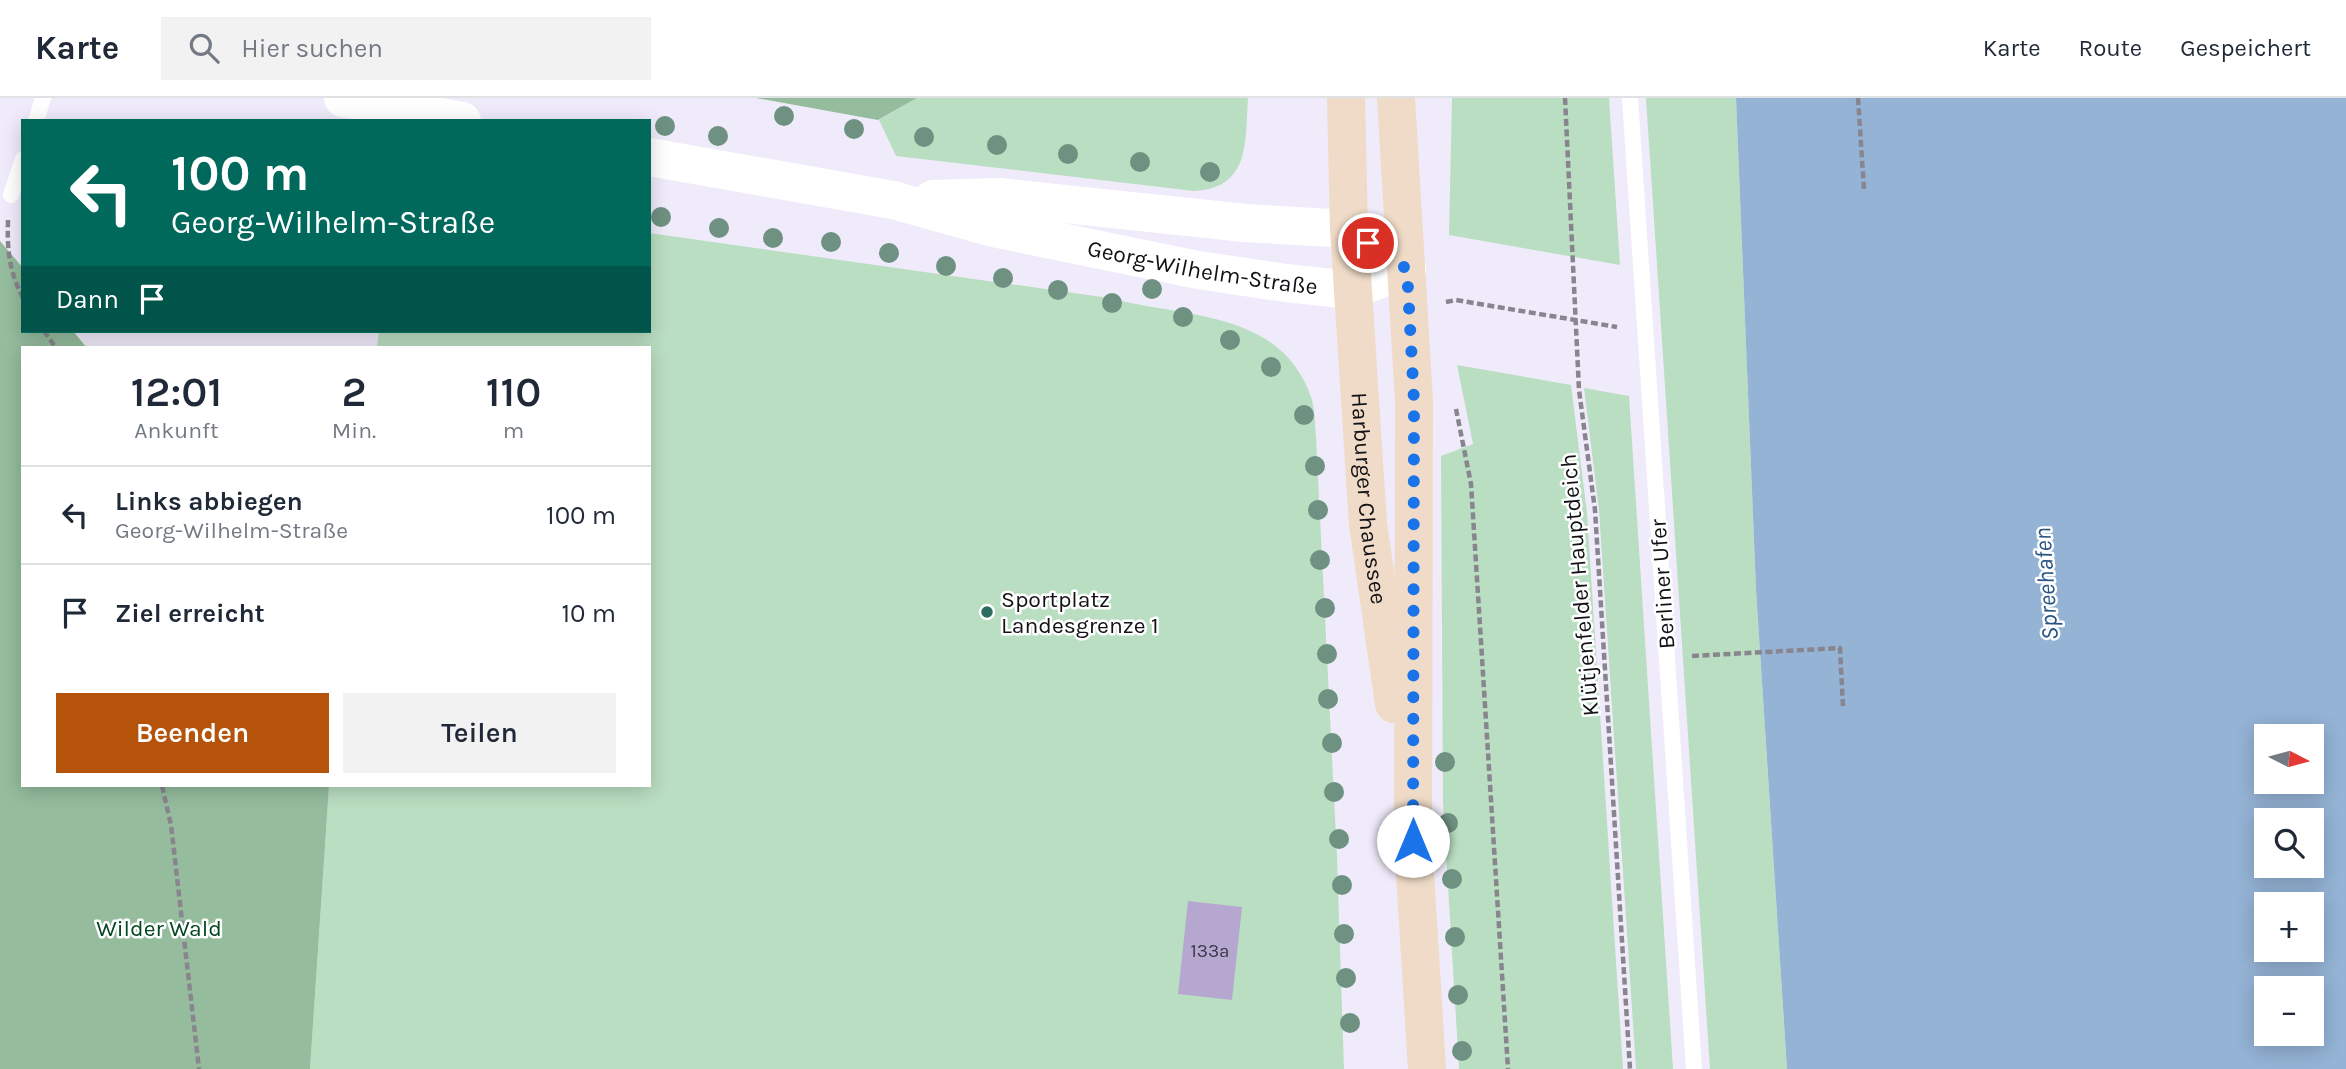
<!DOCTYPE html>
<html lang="de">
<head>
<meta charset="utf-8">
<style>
	body { margin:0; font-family:Karla,sans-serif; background:#f2f2f3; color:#1f2937; height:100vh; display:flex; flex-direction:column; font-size:26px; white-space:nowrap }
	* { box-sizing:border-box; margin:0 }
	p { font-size:23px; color:#747a83 }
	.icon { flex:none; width:38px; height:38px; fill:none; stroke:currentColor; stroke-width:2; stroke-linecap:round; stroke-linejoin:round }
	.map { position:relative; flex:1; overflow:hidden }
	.details { position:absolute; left:21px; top:248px; width:630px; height:441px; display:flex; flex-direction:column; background:#fff; border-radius:0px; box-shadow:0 4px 18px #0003 }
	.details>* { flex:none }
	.banner { position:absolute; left:21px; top:21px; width:630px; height:214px; border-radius:0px; box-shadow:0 4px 18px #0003; background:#00695c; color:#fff; overflow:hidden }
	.needle { width:46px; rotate:96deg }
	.tools { position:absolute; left:2254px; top:626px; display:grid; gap:14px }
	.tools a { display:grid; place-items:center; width:70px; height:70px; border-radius:0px; background:#fff; box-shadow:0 4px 18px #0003; font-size:35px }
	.pin { position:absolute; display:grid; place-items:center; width:60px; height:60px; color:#fff; margin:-30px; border:4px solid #fff; border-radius:50%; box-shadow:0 2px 7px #0007 }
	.me { position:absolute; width:77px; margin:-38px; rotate:0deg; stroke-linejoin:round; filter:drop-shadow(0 0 5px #0008) }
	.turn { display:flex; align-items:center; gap:24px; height:147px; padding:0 35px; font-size:32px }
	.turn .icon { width:91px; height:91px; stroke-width:2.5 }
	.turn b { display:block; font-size:49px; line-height:60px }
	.then { display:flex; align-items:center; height:66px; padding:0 35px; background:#0003; gap:14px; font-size:26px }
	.eta { display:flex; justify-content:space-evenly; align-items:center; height:119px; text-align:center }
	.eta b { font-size:42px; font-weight:600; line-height:49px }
	.primary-button { display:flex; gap:14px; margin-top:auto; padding:14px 35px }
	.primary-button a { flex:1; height:80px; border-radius:0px; background:#b45309; color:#fff; font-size:28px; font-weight:600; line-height:80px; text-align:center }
	.primary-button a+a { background:#f2f2f3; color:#1f2937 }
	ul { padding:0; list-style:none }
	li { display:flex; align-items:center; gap:21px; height:98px; padding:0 35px; border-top:2px solid #e0e1e3 }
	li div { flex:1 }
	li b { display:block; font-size:26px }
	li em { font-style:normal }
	header { display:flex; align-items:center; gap:42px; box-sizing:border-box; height:98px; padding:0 35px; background:#fff; border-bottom:2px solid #e0e1e3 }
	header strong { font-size:33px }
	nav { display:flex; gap:38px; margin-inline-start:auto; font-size:24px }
	.search { width:490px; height:63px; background:#f2f2f3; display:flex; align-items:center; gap:18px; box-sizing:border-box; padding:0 24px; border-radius:0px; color:#747a83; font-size:26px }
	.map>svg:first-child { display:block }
</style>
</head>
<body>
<header>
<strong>Karte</strong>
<div class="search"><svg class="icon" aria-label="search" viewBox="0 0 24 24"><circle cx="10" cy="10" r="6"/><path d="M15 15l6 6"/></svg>Hier suchen</div>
<nav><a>Karte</a><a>Route</a><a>Gespeichert</a></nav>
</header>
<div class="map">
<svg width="2346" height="971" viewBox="0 0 2346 971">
	<rect width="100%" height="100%" fill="#f0ebfa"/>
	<path fill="#badec1" d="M917,0H1248C1245,43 1251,90 1194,93L896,58L879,22Z
		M1452,0H1609L1620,167L1449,137Z
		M1646,0H1736L1756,491L1787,971H1710Z
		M649,135L1109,200C1184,220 1283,211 1312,302C1315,313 1315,328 1316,339L1337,759L1344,971H310L329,688H649V250H377L379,233H649Z
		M1457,267L1571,287L1587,415L1623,971H1459L1443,704L1441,358L1473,346Z
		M1584,290L1629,298L1673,971H1636L1599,412Z"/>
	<path fill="#94bc9d" d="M756,0H917L878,22Z
		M0,143L23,170V233H73L87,250H23V688H329L310,971H0Z"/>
	<path fill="#94b3d5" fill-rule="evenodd" d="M1736,0H2346V971H1787L1756,491ZM2266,639H2312V684H2266ZM2266,723H2312V768H2266ZM2266,807H2312V852H2266ZM2266,891H2312V936H2266Z"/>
	<path fill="#b6a7d1" d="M1188,803L1242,809L1232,902L1178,896Z"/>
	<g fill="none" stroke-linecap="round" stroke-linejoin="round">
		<path stroke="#88858f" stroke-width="4.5" stroke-dasharray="7 3.5" stroke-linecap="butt" d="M1565,0L1579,292L1595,412L1630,971
			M1858,0L1864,92
			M8,122C7,152 9,173 23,200
			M1446,204L1456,202L1617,229
			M44,233L56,250
			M1456,311L1471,386L1508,971
			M1692,558L1840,550L1843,609
			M162,688L171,727L199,971"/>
		<path stroke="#fff" stroke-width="16" d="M1630,0L1694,971
			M36,23L43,0
			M11,97L23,61"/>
		<g stroke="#fff" stroke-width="38">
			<path d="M343,0L462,23"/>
			<path id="s1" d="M649,59L893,102L993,130L1198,172L1286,185L1352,192L1407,171"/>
			<path d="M933,101L999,99L1245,125L1349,131L1407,171"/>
		</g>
		<g stroke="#efdbc7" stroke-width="38">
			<path id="s2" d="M1346,0L1349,131L1368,426L1394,606"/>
			<path d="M1396,0L1414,303L1413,743L1427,971"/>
		</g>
	</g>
	<g fill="#6e9182">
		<circle cx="784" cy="18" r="10"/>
		<circle cx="665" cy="28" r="10"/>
		<circle cx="854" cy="31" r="10"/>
		<circle cx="718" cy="38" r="10"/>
		<circle cx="924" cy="39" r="10"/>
		<circle cx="997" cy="47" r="10"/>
		<circle cx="1068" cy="56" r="10"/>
		<circle cx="1140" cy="64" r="10"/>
		<circle cx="1210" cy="74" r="10"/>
		<circle cx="661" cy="119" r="10"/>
		<circle cx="719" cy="130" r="10"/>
		<circle cx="773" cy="140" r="10"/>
		<circle cx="831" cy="144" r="10"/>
		<circle cx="889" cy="155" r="10"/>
		<circle cx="946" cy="168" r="10"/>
		<circle cx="1003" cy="180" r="10"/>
		<circle cx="1152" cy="191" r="10"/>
		<circle cx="1058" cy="192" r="10"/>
		<circle cx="1112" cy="205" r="10"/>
		<circle cx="1183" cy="219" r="10"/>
		<circle cx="1230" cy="242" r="10"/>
		<circle cx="1271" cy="269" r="10"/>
		<circle cx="1304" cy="317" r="10"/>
		<circle cx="1315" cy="368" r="10"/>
		<circle cx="1318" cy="412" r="10"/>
		<circle cx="1320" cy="462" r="10"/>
		<circle cx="1325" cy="510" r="10"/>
		<circle cx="1327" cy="556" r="10"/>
		<circle cx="1328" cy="601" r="10"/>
		<circle cx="1332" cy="645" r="10"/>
		<circle cx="1445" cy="664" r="10"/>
		<circle cx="1334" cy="694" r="10"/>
		<circle cx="1448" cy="725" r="10"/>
		<circle cx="1339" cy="741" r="10"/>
		<circle cx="1452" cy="781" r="10"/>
		<circle cx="1342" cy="787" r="10"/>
		<circle cx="1344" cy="836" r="10"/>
		<circle cx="1455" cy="839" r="10"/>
		<circle cx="1346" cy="880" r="10"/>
		<circle cx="1458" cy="897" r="10"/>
		<circle cx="1350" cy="925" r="10"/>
		<circle cx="1462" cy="953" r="10"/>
	</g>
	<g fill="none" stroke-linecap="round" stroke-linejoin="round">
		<path stroke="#1a73e8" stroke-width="12" stroke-dasharray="0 21.6" d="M1368,145L1407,171L1414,303L1413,743"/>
	</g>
	<circle fill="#2b6e5f" stroke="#fff" stroke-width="2.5" cx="987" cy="514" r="7"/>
	<g text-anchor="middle" stroke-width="5" stroke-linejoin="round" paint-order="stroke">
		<g font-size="19" fill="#3c3645">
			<text x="1210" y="859">133a</text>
		</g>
		<g font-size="23" fill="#131116" stroke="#fff">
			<text dy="8" stroke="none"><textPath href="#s1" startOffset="565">Georg-Wilhelm-Straße</textPath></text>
			<text dy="8" stroke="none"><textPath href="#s2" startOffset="401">Harburger Chaussee</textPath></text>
			<text transform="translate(1662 486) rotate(-94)" y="8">Berliner Ufer</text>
			<text transform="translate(1579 487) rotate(-95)" y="8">Klütjenfelder Hauptdeich</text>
		</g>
		<g font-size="23" fill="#131116" stroke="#fff" text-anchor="start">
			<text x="1001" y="509">Sportplatz<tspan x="1001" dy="26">Landesgrenze 1</tspan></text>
		</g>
		<g font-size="23" fill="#034720" stroke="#fff">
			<text x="159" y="838">Wilder Wald</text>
		</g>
		<g font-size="24" font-style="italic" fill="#285583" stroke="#fff">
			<text transform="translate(2046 486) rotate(-94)" y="8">Spreehafen</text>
		</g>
	</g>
</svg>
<div class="tools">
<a><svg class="needle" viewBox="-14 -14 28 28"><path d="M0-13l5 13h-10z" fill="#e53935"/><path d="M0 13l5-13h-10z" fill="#747a83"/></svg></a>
<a><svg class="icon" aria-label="search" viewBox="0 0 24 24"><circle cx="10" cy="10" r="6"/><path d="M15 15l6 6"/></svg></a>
<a>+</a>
<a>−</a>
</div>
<div class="pin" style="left:1368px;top:145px;background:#d93025"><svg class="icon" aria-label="arrive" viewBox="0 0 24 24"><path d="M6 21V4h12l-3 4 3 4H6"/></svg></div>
<svg class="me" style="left:1413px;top:743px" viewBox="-20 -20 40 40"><circle r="19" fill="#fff"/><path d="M0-13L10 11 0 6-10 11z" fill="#1a73e8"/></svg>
<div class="banner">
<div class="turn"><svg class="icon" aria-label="left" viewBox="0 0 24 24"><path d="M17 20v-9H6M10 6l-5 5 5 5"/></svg><div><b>100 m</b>Georg-Wilhelm-Straße</div></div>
<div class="then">Dann<svg class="icon" aria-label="arrive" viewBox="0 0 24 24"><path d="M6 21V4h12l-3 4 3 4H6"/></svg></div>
</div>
<section class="details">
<div class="eta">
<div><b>12:01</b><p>Ankunft</p></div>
<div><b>2</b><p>Min.</p></div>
<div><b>110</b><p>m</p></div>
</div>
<ul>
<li><svg class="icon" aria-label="left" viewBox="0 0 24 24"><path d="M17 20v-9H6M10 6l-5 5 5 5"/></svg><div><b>Links abbiegen</b><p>Georg-Wilhelm-Straße</p></div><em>100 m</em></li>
<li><svg class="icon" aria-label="arrive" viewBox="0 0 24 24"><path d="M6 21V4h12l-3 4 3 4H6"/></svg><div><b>Ziel erreicht</b></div><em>10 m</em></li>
</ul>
<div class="primary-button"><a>Beenden</a><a>Teilen</a></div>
</section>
</div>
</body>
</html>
